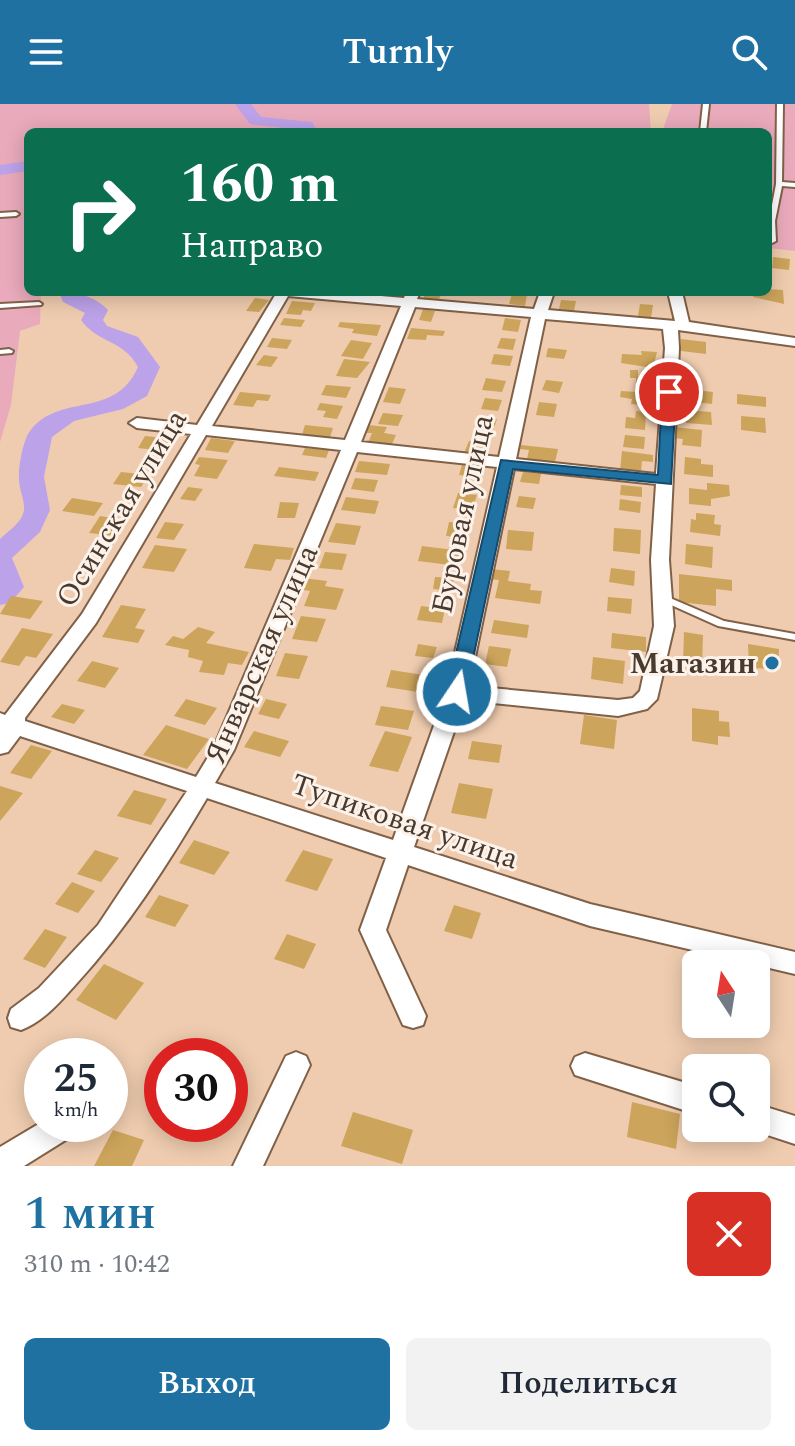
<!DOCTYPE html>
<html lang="ru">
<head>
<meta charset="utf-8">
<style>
	body { margin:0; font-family:Spectral,serif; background:#f2f2f3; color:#1f2937; height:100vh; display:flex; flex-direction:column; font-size:30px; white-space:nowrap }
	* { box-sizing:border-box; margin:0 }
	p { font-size:26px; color:#747a83 }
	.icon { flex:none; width:44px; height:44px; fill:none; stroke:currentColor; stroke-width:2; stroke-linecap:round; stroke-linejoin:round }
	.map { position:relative; height:1062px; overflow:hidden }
	.sheet { display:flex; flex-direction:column; background:#fff; flex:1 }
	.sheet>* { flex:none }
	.top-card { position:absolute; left:24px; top:24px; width:748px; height:168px; border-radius:12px; box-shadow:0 4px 20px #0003; background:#0b6e4f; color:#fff; overflow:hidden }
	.needle { width:52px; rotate:348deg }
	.fabs { position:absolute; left:682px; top:846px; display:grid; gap:16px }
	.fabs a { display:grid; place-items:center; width:88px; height:88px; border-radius:12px; background:#fff; box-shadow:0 4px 20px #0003; font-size:40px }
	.speed { position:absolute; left:24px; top:934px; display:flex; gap:16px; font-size:40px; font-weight:700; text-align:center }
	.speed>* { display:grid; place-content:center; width:104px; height:104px; border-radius:50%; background:#fff; box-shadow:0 4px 20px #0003; line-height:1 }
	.speed small { font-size:20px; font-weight:400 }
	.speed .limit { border:12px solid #d22; background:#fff; color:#111 }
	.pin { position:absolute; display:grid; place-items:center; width:68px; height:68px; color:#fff; margin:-34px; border:4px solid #fff; border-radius:50%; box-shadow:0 2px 8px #0007 }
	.me { position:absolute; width:88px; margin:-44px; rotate:12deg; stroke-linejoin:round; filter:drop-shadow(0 0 6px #0008) }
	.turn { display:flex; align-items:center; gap:28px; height:168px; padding:0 24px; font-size:36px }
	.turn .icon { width:104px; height:104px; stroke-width:2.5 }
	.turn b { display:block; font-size:56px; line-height:68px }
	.round { display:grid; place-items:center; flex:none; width:84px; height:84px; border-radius:12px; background:#f2f2f3 }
	.overview { display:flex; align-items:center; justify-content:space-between; height:136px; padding:0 24px }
	h1 { font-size:48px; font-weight:600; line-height:60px; color:#1f71a2 }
	.button { display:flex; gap:16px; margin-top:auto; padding:16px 24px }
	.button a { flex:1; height:92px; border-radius:12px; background:#1f71a2; color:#fff; font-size:32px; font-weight:600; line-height:92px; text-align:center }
	.button a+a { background:#f2f2f3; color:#1f2937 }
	header { display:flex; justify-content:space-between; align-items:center; height:104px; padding:0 24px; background:#1f71a2; color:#fff; font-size:36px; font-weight:600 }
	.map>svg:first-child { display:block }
</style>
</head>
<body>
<header><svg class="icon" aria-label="menu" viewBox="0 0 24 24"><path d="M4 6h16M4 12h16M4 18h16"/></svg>Turnly<svg class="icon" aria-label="search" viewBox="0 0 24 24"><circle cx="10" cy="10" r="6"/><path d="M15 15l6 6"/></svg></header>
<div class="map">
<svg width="795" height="1062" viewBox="0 0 795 1062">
	<rect width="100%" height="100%" fill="#efccaf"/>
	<path fill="#e9aabc" d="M0,0H649L651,28H28V188H41L40,220L20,227L11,301L0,338Z
		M672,0H795V147L768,144V28H662Z"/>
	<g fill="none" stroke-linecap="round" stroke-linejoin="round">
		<path fill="#bca2e9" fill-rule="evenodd" d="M235,0H251L261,13L312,18L318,28L250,20Z
			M28,57V67L0,71V61Z
			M59,188C76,188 95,192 108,206L103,216L107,222L138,233L160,263L147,292L123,305L74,317L52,333L44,373L50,406L40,428L12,454L24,483L10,499L0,501V435C8,427 22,419 24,406C25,397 19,385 19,375C18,364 23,336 30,327C59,288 115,316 138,263C124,236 97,239 81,216L85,209L63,198Z"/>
	</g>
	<path fill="#cca45b" d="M773,153L790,155L789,166L772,164Z
		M768,185L783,186L784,200L753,193V188H768Z
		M426,188H449L448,192L441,191L438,197L423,195Z
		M512,190L527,191L525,202L509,200Z
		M255,194L269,196L259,208L246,207Z
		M561,196L576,197L574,207L559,205Z
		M292,197L315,199L311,207L303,206L301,211L286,210Z
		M640,200L653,201L651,214L638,212Z
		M423,205L435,207L431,218L419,216Z
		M284,214L305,216L301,223L280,221Z
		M505,214L521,216L518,228L502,226Z
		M340,218L381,221L377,232L352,229L354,225L338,223Z
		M411,224L445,227L443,232L427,231L426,236L407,235Z
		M272,234L292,236L287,245L267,243Z
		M501,234L516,235L513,246L497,244Z
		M681,235L706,238V250L681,247Z
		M351,236L372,239L363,255L341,252Z
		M548,244L567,246L564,255L546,253Z
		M641,247L657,248L653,264L621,259L622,250L642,251Z
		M494,250L513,252L510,262L491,260Z
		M264,251L278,253L271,263L256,261Z
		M344,255L370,258L357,274L336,272Z
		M630,266H638V274L648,275L649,281L636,280V274H630Z
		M486,274L506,277L502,288L482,286Z
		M546,276L563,278L559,289L542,286Z
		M326,281L351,283L346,294L321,291Z
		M389,283L406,285L400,300L383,298Z
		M638,284L651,286L650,291L659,292L657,299L651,298L650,302L631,300L632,295L620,293L621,287L637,288Z
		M686,285L713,288L712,300L685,297Z
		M240,288L271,291L268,297L257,296L253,303L233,301Z
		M737,290L766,293V303L737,300Z
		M485,294L502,296L498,307L481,305Z
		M539,298L557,300L554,313L536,311Z
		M320,299L343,302L337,315L323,313L326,307L317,306Z
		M685,306L711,308L712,321L686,319Z
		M636,307L646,308L645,326L625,324L626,313L635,314Z
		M383,309L403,311L398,322L378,320Z
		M741,312L765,314L766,329L741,326Z
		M482,313L497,315L493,327L478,326Z
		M305,321L333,324L330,333L302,331Z
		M368,321L387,323L384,329L396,331L391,342L368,339L372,329H364Z
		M674,323L702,326L701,343L682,341L683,335L673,334Z
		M625,331L645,333L644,345L623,343Z
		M145,332L172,335L165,347L138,344Z
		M211,334L235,337L228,349L205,346Z
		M469,337L489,339L485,352L464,349Z
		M521,341L558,345L555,358L527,355L529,346L520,345Z
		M305,344L329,346L326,354L302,351Z
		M622,347L653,351V358L642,357L641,368L620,366Z
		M199,353L228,356L217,375L194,372L200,361L195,360Z
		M685,353L701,355V360L713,361V373L684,370Z
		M359,357L390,360L387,371L355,368Z
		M462,361L484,363L482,374L459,371Z
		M279,363L319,368L315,377L274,372Z
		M121,368L149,371L141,383L113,380Z
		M523,368L541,370L539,380L520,378Z
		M355,374L378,376L374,388L351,385Z
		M707,379L729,381L730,392L711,395V402L689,400V384L707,386Z
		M621,381L642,383V393L620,391Z
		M188,383L203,385L195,397L180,395Z
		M458,389L477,391L472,406L453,404Z
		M519,392L536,394L533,405L516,403Z
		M346,393L379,397L375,410L341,406Z
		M72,394L103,399L94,412L62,407Z
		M620,395L641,398L640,409L619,406Z
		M280,398L299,399L295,414H277Z
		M696,409L715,411L714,420L721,421L720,432L690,428L691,415L696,416Z
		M100,412L125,416L115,432L89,429Z
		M165,418L184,420L174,436L156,434Z
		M449,418L468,420L465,434L446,432Z
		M336,419L361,422L355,441L328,438Z
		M614,424L641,426L640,450L613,447Z
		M508,426L534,428L532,447L506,445Z
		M254,440L294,444L290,456L276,455L271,467L244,464Z
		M686,440L713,443L712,464L685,460Z
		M155,441L187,445L174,468L142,464Z
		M422,442L462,447L458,462L418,457Z
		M325,448L347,450L342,466L319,464Z
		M611,464L635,467L634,482L609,478Z
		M491,465L510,467L508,477L531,480L530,486L542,487L540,500L495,494L499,476L489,475Z
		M679,470L732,476V487L716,485V502L679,498Z
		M435,473L454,474L452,487L433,485Z
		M303,474L327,477L325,482L344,485L336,506L304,502L310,487L298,485Z
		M11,492L43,497L30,515L0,510Z
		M608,493L632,495L631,510L607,507Z
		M121,501L146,505L135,524L145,526L138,539L102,533Z
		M421,502L445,505L442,519L417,516Z
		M301,512L326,515L317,538L292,535Z
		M494,516L529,521L527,534L491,529Z
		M198,523L215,528L206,539L249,548L242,561L228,559L224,571L199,568L203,557L188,553L189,546L165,541L173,532L183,535Z
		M22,524L53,530L36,554L26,552L19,562L0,558Z
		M684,528L703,531L702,563L683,560Z
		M612,529L646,533V548L611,544Z
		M418,540L437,543L433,554L415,552Z
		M748,540L779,545L778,565L749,564Z
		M489,542L511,545L507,563L485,560Z
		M285,549L308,552L299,575L276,572Z
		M593,553L625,557L623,580L591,575Z
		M92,557L119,564L105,584L77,577Z
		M391,566L430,572L425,589L386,583Z
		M186,595L217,604L205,621L174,612Z
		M266,595L287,600L279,615L258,610Z
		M62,600L85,606L74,620L51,613Z
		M381,602L414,607L408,626L375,621Z
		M692,604L719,607V617L729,618L730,633L718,632V641L692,637Z
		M584,611L617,616L614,645L580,640Z
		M166,621L209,635L187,665L143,651Z
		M254,627L289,637L280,653L244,643Z
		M385,627L412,633L398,668L369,662Z
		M472,637L502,641L499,659L468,655Z
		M31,641L52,647L31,675L10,669Z
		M459,679L493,685L486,715L451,709Z
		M0,682L23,689L0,717Z
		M134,686L167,695L151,721L117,712Z
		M194,736L230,748L214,771L179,759Z
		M95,746L119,754L101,778L77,770Z
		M303,746L333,755L317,787L285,777Z
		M72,778L95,787L78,809L55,800Z
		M159,791L189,801L175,823L145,813Z
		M454,801L481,809L472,835L444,827Z
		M45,825L67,833L45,864L23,855Z
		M287,830L316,840L304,865L274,855Z
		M104,860L144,879L116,916L76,896Z
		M632,998L680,1010L676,1045L627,1033Z
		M353,1008L413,1026L402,1060L341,1042Z
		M113,1026L144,1036L132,1062H94Z"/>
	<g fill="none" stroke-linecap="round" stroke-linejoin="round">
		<g stroke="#806148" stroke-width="4">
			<path id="service" d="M703,0H709L706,28H700Z
				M777,0H783L782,78L795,79V83L782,82L775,117L776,137L768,141V137L770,136L769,117L776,80Z
				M0,109L16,108L19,110L16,112L0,113Z
				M39,198L42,200L41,201L0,204V200Z
				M9,245L13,247L12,249L0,250V246Z
				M663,491L724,517L795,530V536L718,522L660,496L658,494L660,492Z"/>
		</g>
		<g stroke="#806148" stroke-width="4">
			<path id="minor" d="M277,188H335L404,194L406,188H420L417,195L534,205L540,188H554L548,206L675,217L668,188H682L689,218L795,234V242L678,226L679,244L669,456L674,522L657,595L647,605L618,612L465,596L414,743L590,800L795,848V870L590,822L408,761L386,826L426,912L423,921L413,924L403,921L360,826L386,754L207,694C168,760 128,823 77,879C61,897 43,918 21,926L11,923L8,914L11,905L39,884L98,821L187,687L20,632L8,648L0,650V609L5,611L82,510L191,330L137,324L129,319L137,314L197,321ZM288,192L401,202L345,336L212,322ZM415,203L531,213L499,353L361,338ZM545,215L663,225L665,244L656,370L516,355ZM206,331L341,346L213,645L196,673L25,617V614L96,519ZM357,348L497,363L446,588L393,736L215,679L234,646ZM514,365L656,380L651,456L654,522L640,587L633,594L618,596L469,582Z
				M296,948L306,952L310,961L263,1062H233L286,952Z
				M585,949L696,982V1010L575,971L571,962L575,953Z
				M756,1000L795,1012V1040L746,1024H756Z
				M42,1018L76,1022L72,1032L24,1062H0V1043Z"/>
		</g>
		<use href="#service" fill="#fff" fill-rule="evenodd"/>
		<use href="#minor" fill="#fff" fill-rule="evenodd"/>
	</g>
	<path fill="#1f71a2" stroke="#144969" stroke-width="2" d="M669,284L676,288L671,380L513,365L466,588L463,593H450L447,588L501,356L658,371L662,288Z"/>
	<circle fill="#1f71a2" stroke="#fdf2e9" stroke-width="3" cx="772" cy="559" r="8"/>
	<g text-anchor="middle" stroke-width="6" stroke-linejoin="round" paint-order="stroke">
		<g font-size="30" fill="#483a2e" stroke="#fdf2e9">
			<text transform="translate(121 404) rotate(-59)" y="10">Осинская улица</text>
			<text transform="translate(462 410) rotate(-78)" y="10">Буровая улица</text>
			<text transform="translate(261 550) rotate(-66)" y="10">Январская улица</text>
			<text transform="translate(405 717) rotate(19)" y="10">Тупиковая улица</text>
		</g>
		<g font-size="30" font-weight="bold" fill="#483a2e" stroke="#fdf2e9" text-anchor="end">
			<text x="756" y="569">Магазин</text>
		</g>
	</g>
</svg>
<div class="fabs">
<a><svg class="needle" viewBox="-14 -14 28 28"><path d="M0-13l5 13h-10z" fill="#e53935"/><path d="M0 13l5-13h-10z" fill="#747a83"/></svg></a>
<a><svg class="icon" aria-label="search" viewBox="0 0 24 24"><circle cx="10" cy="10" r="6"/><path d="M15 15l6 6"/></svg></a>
</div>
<div class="speed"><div>25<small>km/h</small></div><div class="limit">30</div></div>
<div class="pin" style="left:669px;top:288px;background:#d93025"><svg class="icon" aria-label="arrive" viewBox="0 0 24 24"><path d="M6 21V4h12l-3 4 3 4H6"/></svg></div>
<svg class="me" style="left:457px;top:588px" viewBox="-20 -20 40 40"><circle r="17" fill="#1f71a2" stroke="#fff" stroke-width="3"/><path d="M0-11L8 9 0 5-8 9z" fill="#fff"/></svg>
<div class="top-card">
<div class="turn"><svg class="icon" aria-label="right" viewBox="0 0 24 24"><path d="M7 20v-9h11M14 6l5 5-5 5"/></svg><div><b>160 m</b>Направо</div></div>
</div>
</div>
<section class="sheet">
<div class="overview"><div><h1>1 мин</h1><p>310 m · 10:42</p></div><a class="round" style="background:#d93025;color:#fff"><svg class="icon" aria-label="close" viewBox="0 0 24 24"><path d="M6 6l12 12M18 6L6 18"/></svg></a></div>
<div class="button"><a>Выход</a><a>Поделиться</a></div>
</section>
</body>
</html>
